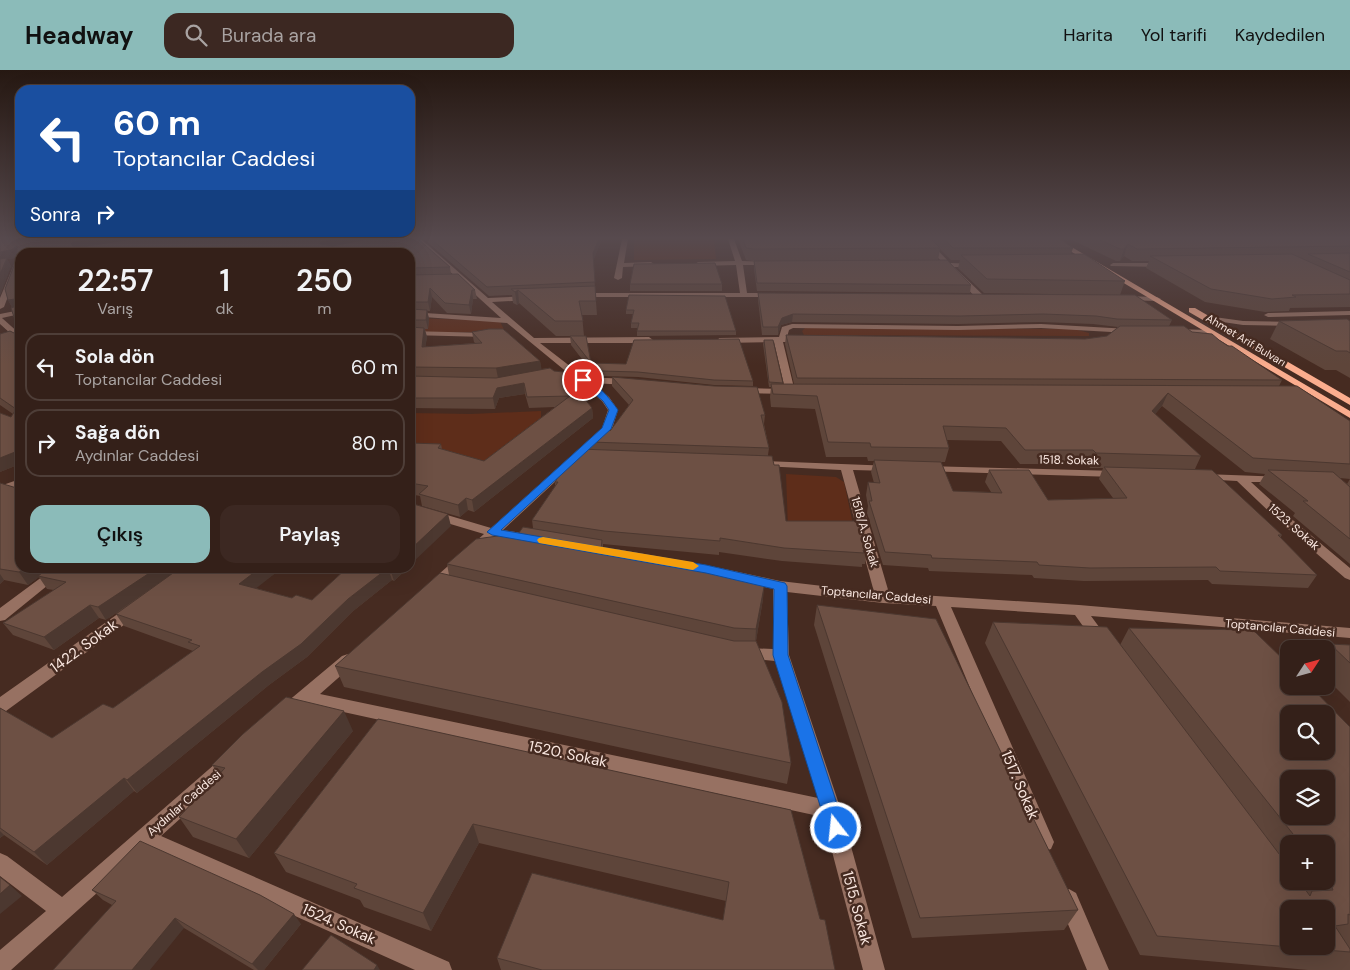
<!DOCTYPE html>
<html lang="tr">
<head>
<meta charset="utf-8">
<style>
	body { margin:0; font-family:"DM Sans",sans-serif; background:#3c2822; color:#f1f3f6; height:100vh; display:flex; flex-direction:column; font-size:19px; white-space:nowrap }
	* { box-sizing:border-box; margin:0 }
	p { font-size:16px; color:#a9a3a2 }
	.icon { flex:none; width:28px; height:28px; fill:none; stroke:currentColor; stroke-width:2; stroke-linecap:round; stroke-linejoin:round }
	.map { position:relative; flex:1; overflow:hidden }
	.details { position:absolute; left:15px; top:178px; width:400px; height:325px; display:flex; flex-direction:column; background:#342019; border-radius:15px; box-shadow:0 5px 20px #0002,0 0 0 1px #4e3e38 }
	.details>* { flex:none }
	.guide { position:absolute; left:15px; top:15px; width:400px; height:152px; border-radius:15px; box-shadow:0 5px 20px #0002,0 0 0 1px #4e3e38; background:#1a4fa0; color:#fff; overflow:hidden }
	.needle { width:32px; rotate:54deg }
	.buttons { position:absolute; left:1280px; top:570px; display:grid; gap:10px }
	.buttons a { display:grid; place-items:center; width:55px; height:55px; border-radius:10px; background:#342019; box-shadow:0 5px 20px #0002,0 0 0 1px #4e3e38; font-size:25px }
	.pin { position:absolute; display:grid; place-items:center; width:42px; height:42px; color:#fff; margin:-21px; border:2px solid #fff; border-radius:50%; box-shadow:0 1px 5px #0007 }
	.me { position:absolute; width:55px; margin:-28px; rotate:344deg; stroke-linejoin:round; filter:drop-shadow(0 0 4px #0008) }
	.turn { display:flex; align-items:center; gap:18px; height:105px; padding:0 15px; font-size:22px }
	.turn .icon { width:65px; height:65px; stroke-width:2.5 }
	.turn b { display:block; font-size:35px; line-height:42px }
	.then { display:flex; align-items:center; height:48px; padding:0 15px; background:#0003; gap:10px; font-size:19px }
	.eta { display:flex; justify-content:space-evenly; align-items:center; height:85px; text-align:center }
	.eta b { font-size:30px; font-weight:600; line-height:35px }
	.primary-button { display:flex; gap:10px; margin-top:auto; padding:10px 15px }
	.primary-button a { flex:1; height:58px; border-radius:15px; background:#8bbbb9; color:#111; font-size:20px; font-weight:600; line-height:58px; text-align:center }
	.primary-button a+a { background:#3c2822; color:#f1f3f6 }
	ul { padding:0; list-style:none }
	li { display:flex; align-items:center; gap:15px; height:68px; margin:0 10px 8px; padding:0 5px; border:2px solid #4e3e38; border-radius:15px }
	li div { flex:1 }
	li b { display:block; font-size:19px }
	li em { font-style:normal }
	header { display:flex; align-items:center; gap:30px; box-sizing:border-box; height:70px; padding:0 25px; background:#8bbbb9; color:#111 }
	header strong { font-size:24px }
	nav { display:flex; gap:28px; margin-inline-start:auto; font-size:18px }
	.search { width:350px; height:45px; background:#3c2822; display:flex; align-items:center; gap:12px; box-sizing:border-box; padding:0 18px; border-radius:15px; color:#a9a3a2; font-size:19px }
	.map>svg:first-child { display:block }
</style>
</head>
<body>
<header>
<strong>Headway</strong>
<div class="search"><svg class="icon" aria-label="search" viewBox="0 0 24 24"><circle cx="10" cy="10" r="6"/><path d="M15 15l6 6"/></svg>Burada ara</div>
<nav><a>Harita</a><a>Yol tarifi</a><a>Kaydedilen</a></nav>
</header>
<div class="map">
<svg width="1350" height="900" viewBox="0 0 1350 900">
	<rect width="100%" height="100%" fill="#462b21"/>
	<path fill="#5e2d1a" d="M634,169H714L716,189L634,190Z
		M415,248L500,251L505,262H410Z
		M805,258L1074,259L1089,263V266L804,265L802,261Z
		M541,341V365L483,397L410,382V343L471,344Z
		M786,404L836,407L844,412L854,459L788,458Z"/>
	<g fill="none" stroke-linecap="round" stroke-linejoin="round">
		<path fill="#977162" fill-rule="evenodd" d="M414,169H421L488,228L532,226L533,228L529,230L492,232L534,268L649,267L653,270L649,273H540L584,307L628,309L633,312L628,315L592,313L609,327L618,340L612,359L503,460L539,466L540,469L539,472L534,473L496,467L440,518H430L428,515L430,512L484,464L410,442V434L491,458L602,358L608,340L602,331L507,253L410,246V242L501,248Z
			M622,169H628L624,193L651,192L654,194L651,196L623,197L622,208L618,210L614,208Z
			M728,169H734L742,191L773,192V194L771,195H743L747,223H774L778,225L777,227H579L575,225L579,223H740L736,195L698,196L695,194L698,192L735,191Z
			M920,169H927L950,193L978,194L979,195L976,197H954L984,226V230H978L947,197L934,196V194L943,193Z
			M20,185V195L4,237L0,239V228L17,187Z
			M1113,193H1163L1166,195L1163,197L1111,196L1110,195Z
			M1121,226L1157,227L1161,229L1157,231L1124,230L1120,228Z
			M20,240V244L2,248L20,264V272L0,254V244Z
			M1350,241V245L1268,247L1264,245L1268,243Z
			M1200,245L1243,251L1295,252L1299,254L1295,256L1243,255L1203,249L1199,247Z
			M792,254L958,256L1041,254L1129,259L1133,261L1129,263L1041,258L958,260L793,258L789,260L787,267L802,266L806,269L802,272H783L795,322L793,324L739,323V319L742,318L785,319L774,272L722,273L718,270L719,268L779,267L782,257Z
			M1171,259L1211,260L1215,262L1211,264L1174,263L1170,261Z
			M410,261L487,263L491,265L487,267L410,265Z
			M764,391L893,396L895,398L893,400L889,401L853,400L889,523L1079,535L1350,558V568L1091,546L1108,569L1105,573L1100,575L1095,573L1075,545L951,537L1054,772L1051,779L1044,781L1037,779L936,536L883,533L787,522L789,585L841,740L885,900H863L823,747L307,634C299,641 292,651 281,647L279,642L281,637L342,586L348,584L354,586L356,590L354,594L320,624L818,728L775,591L741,588L738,584L741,580L746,578L773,579V519L706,503L615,487L608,483L615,479L706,495L780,511L874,522L841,400L760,396L758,394Z
			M926,396L1116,401L1122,404L1116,407L922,401L920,399L922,397Z
			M1204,404L1283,407L1285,409L1279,412H1251L1288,446L1350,498V510L1345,508L1280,452L1237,411L1200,409L1198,407Z
			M20,409V416L0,424V416Z
			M54,498H69L5,550L0,551V538Z
			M134,535L139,536L141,540L139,544L6,641L0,643V627L129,536Z
			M229,685L235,687L238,693L235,699L161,766L449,892L452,900H415L146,779L11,900H0V880L46,841L0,806V783L7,786L62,827L223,687Z
			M1069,819L1076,823L1109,900H1087L1058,830L1062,823Z"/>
		<path fill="#fbad8e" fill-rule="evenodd" d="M1050,169H1058L1350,341V348Z
			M1189,238H1195L1350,328V335L1189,242Z"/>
	</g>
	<path fill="#5e453a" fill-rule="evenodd" d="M0,169H418L450,197L451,204H458L475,220L477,229H473L471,244L447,243L432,227L430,241H427L429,249L428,259H425L427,267L425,277L475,273L474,272L472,262L489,259H503L540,291L541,299L550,298L554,301L563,302L592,338L593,348L474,442L468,440L460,447L422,436L420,426L410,424V373L441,374L442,379L484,391L555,337L529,338L525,324L499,328L495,339L410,338V182H20V394L0,402V343L11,347L13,344L0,335V264L10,261L16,264L18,259L11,238L12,237L8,230L5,219L17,186L15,188L7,189L11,196L0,225Z
		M424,169H602L593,191L597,245H582L584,266H556L519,233L517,235L513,233L512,225L489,226Z
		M738,169H1061V170L1073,178L1071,184L1125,211L1120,225L984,223L958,198L960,190H951L940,179L938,190L753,191L746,190Z
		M1070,169H1350V237L1290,238L1289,241L1265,242L1205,232L1146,198L1149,191H1132L1124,186L1120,191H1116Z
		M754,191L971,215L970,223L757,221L754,199Z
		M630,214H722V221H630Z
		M758,223L1172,250L1169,256L1192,262L1219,270L1282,310L1279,316L1350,351V409L1340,408L1347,414L1350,409V494L1293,446L1295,443L1259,414L1265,404L1245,402L1162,336L1155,344L1201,386L1195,399L1282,465L1280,468L1317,505L1308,518L1212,514L1208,510L1084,511L1034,508L1032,505L929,501L928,498L883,495L867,443L868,436L866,425L868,412L874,413L871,402L874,391H868L867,387H826L815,339L771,337L770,327L771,317H769L763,274L764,270L783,314H794L785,274L786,265L1085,269L1107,266L1118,257L1093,254L1041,252L958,254L792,252L781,255L778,265H762L758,230ZM947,370L1001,371L1020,394H1088L1090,398H1103L1099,409L1113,428L1048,430L989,400L985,412L991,422L953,421L941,392H945L949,378Z
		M629,225L736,261V265L637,266V261L638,258H631V253L633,244H626V240Z
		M1279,251H1350V308L1336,300H1325L1270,269Z
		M570,266L591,293L592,302L571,275Z
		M591,293L753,311V316L714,315L638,307L601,306L592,297Z
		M612,307L765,345L764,354L769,378L768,385L786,451L867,480L865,494H862V497L782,491L719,482V485L603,474V480L763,529L756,571L791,693L787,714L344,617L335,596L449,505L447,494L516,467L533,458L532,450L555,416V412L590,379V372L610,361L629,335L612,316Z
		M0,413L20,498H175L176,500L247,499V498H282L255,518L292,528L312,530L347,498H408L394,511L392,510L352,542L307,587L269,615L137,723L134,721L47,795L4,765L0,768V638L52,668L113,638L193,581L124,556L116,544L119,541L106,550L99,548L54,580L13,565L3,553L54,520L47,519L39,507L28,515L4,510L0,514Z
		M817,535L1078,840L1064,860L912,868L814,555Z
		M993,552L1120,575L1129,558L1350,657V900H1308L1140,885L985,573ZM1289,774H1326V811H1289Z
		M1330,574L1350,575V632L1326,608V579Z
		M378,649L820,849L835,900H501L497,888L723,850L726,831L479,773L431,861L364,837L360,830L286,802L274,783Z
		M353,661L249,788L193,767L179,747L219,705L212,695Z
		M92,820L301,854L264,900H254L184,858L112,835L103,830Z"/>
	<path fill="#4c3830" d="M93,169H145L75,182L71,174L73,172Z
		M337,169H375L322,182L320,174L321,172Z
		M599,169H602L593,191V183Z
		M1128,174L1124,186L1120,191L1124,179Z
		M17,176L20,185L15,188L7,189L11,196L0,225V182Z
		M430,218L432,227L430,241L428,232Z
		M472,220L473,229L471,244L469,235Z
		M518,220L519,233L517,235L515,222Z
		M15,229L20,238L13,239L8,230Z
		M427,240L429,249L428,259L426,250Z
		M793,244L792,252L781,255L778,265V257L782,248Z
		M424,258L427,267L424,287L422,277Z
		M540,291L542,301L498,308L496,298Z
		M524,313L525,324L499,328L495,339L493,328L497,318Z
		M1168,323L1162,336L1146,355L1152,341Z
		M592,338L593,348L474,442L472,430Z
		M20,380V394L0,402V388Z
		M466,428L468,440L460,447L458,435Z
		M448,444L451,456L410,495V480Z
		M26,498H52L38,506L39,507L28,515L19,502Z
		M156,498H175L176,501L106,550L98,537Z
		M260,498H282L245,527L239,514Z
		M388,498L392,510L352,542L307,587L269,615L137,723L127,710L262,602L348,529Z
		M390,498H408L394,511Z
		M0,504L4,510L0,514Z
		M765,512L763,529L755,577L756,559Z
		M90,535L99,548L54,580L44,567Z
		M344,641L353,661L249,788L236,769Z
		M124,708L134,721L47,795L34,782Z
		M473,754L479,773L431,861L423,843Z
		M0,761L4,765L0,768Z
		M10,815L22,826L0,844V824Z
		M294,844L301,854L264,900H258L252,894Z
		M175,848L184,858L150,900H132Z
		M377,895L380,900H374Z"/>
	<path fill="#6d5044" stroke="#4c3830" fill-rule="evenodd" d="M0,169H93L73,172L71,174L73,176H87L133,169H337L321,172L320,174L333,176L367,169H418L450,197L410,198V182H20V380L0,388V343L11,347L16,339L0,328V264L10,261L16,264L18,259L11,238L16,236L17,231L15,229L8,230L5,219L17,188V176L11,180L0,182Z
		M431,169H599L593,183L595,212L487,217Z
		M743,169H931L940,178L754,179L746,178Z
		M944,169H1060L1073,178H953Z
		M1098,169H1350V176L1137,179L1128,174L1124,179H1120Z
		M1350,183V202L1308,184Z
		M1084,184L1125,211L987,209L961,185Z
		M1292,184L1350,210V224L1292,225L1296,227L1272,229L1211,219L1150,186Z
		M7,188L0,204V189Z
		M947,190L971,215L757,213L754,191Z
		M715,193L722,214H630L634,194Z
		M458,204L475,220H472L469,235L445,233L430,218L428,232H410V205Z
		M595,216L596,231H579L583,251H555L518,220L515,222L511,219Z
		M758,223L1135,225L1172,250L1117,249L1096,246L1043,244L960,246L793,244L782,248L778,257H763Z
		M629,225L725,226L736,261H637L639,253H631L634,240H626Z
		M410,239L427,240L426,250H410Z
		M1347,249L1350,251V283L1347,281H1336L1279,251Z
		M1120,256H1184L1192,262L1212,264L1219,270L1228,276H1232L1282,310L797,308L786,265L1085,269L1107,266Z
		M410,257L424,258L422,277L482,273L472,262L489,259H503L540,291L496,298L410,297Z
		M570,266H586L591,293Z
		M739,269L753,311L714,310L638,302L601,301L591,293L626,294L634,270Z
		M764,270H773L783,313L769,312Z
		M550,298L554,301L563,302L592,338L472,430L466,428L458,435L419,424L428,416L410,413V373L441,374L438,378L484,391L570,326L527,327L524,313L497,318L493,328H410V306L496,308Z
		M612,307L714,316L757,317L765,345H761L769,378L590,372L607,357L610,361L633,330Z
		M771,314L1297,316L1350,351V394L1253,388L1168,323L1152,341L1201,386L1096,383L1093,380H1025L1006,358L943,356L949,378L871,377L870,373L828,372L817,326L773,324Z
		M579,379L772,386L774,395H779L786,451H859L867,480H863L864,483L784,478L720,468V471L604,461L532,450L558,412H555L570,387Z
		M874,390L941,392L953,421L1002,423L989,400H1029L1048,430L1127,428L1104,397L1212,400L1282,465H1278L1317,505L1220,501L1216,497L1090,498L1039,495L1037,492L932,488L931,485L885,482L869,431H872L868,412L880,413Z
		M1268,400L1333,402L1350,417V469L1303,431H1308Z
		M0,413L20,419V439L18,441H20V498H26L19,502L0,499Z
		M410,433L448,444L410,480Z
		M523,457L602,470L601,480L765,512L756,559L734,558L447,494L476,469L505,465L516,467Z
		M49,498H157L98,537L90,535L44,567L3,553L66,512L38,506Z
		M180,498H236L247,499V498H260L239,514L292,528L296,525L312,530L347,498H391H388L348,529L301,574L262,602L127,710L124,708L34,782L0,758V638L52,668L103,634L113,638L200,576L188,572L192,570L116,544Z
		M440,503L734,571H756L782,632L791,693L335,596Z
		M817,535L936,549L1078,840L920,848Z
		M993,552L1107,557L1289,797V811H1299L1310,826L1312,821L1333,820L1329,810L1326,806V774H1301L1129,558L1253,560L1289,595V616H1310L1350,657V845L1348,844V854L1335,856L1350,879V882L1157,866ZM1289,644H1326V681H1289ZM1289,709H1326V746H1289ZM1289,839H1326V876H1289Z
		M1330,574L1350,575V593Z
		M286,627L344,641L236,769L179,747L225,698L212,695L243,664Z
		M378,649L791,740L820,849L825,850L835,900H542L497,888L532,803L723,850L729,812L473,754L423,843L354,818L357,814L274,783Z
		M140,771L260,825L294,844L252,894L175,848L132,900H53L116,831L92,820Z
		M0,807L10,815L0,824Z
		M331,865L377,895L374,900H302Z"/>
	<linearGradient id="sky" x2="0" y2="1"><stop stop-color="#261812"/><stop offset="0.57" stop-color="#574a4e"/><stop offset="1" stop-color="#574a4e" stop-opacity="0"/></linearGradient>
	<rect width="1350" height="295" fill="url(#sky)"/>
	<path fill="#1a73e8" stroke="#114b97" d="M580,308C593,307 611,330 618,340L611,359L501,460L706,495L785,513L787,516L788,585L845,758L842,764L836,766L829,764L827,758L773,585L774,519L706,503L492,465L487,462L602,358L609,340L603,331L580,312Z"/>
	<path fill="#f59e0b" d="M543,467L693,492L699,496L693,500L539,473L537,470L539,468Z"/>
	<g text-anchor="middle" stroke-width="5" stroke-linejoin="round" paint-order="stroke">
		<g font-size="11" fill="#fbe8e1" stroke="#462b21">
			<text transform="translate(1246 270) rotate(31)" y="4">Ahmet Arif Bulvarı</text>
		</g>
		<g font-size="12" fill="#fbe8e1" stroke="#462b21">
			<text transform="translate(1069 390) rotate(1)" y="4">1518. Sokak</text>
			<text transform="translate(1294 457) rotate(41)" y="4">1523. Sokak</text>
			<text transform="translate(865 462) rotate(74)" y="4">1518/A. Sokak</text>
			<text transform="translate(876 525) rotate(5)" y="4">Toptancılar Caddesi</text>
			<text transform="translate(1280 558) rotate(5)" y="4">Toptancılar Caddesi</text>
			<text transform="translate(184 733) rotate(-41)" y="4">Aydınlar Caddesi</text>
		</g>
		<g font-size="15" fill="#fbe8e1" stroke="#462b21">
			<text transform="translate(84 576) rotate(-36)" y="5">1422. Sokak</text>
			<text transform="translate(568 684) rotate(12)" y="5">1520. Sokak</text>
			<text transform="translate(1020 715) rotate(67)" y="5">1517. Sokak</text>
			<text transform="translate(857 838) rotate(75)" y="5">1515. Sokak</text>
			<text transform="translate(339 854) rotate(24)" y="5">1524. Sokak</text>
		</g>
	</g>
</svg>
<div class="buttons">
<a><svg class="needle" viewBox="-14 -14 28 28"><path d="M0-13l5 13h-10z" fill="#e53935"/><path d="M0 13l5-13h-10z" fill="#a9a3a2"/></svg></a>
<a><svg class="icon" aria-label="search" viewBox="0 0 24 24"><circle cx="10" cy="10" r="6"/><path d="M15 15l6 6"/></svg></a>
<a><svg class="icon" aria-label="layers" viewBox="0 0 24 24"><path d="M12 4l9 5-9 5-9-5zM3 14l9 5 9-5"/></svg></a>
<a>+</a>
<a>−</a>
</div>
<div class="pin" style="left:583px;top:310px;background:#d93025"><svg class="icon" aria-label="arrive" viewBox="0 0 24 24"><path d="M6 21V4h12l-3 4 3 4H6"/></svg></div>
<svg class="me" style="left:836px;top:758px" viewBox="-20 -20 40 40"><circle r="17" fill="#1a73e8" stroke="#fff" stroke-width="3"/><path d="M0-11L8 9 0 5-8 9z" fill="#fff"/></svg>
<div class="guide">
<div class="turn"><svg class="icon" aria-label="left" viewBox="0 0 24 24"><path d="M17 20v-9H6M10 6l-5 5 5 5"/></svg><div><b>60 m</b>Toptancılar Caddesi</div></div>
<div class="then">Sonra<svg class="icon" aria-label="right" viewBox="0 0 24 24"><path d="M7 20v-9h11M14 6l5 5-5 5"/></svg></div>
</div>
<section class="details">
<div class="eta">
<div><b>22:57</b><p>Varış</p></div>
<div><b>1</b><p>dk</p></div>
<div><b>250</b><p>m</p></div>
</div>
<ul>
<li><svg class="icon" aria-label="left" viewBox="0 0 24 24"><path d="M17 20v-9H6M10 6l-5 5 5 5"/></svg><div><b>Sola dön</b><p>Toptancılar Caddesi</p></div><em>60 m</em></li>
<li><svg class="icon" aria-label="right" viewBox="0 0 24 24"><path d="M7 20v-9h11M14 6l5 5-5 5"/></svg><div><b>Sağa dön</b><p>Aydınlar Caddesi</p></div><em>80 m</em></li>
</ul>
<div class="primary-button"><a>Çıkış</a><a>Paylaş</a></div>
</section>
</div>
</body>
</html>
